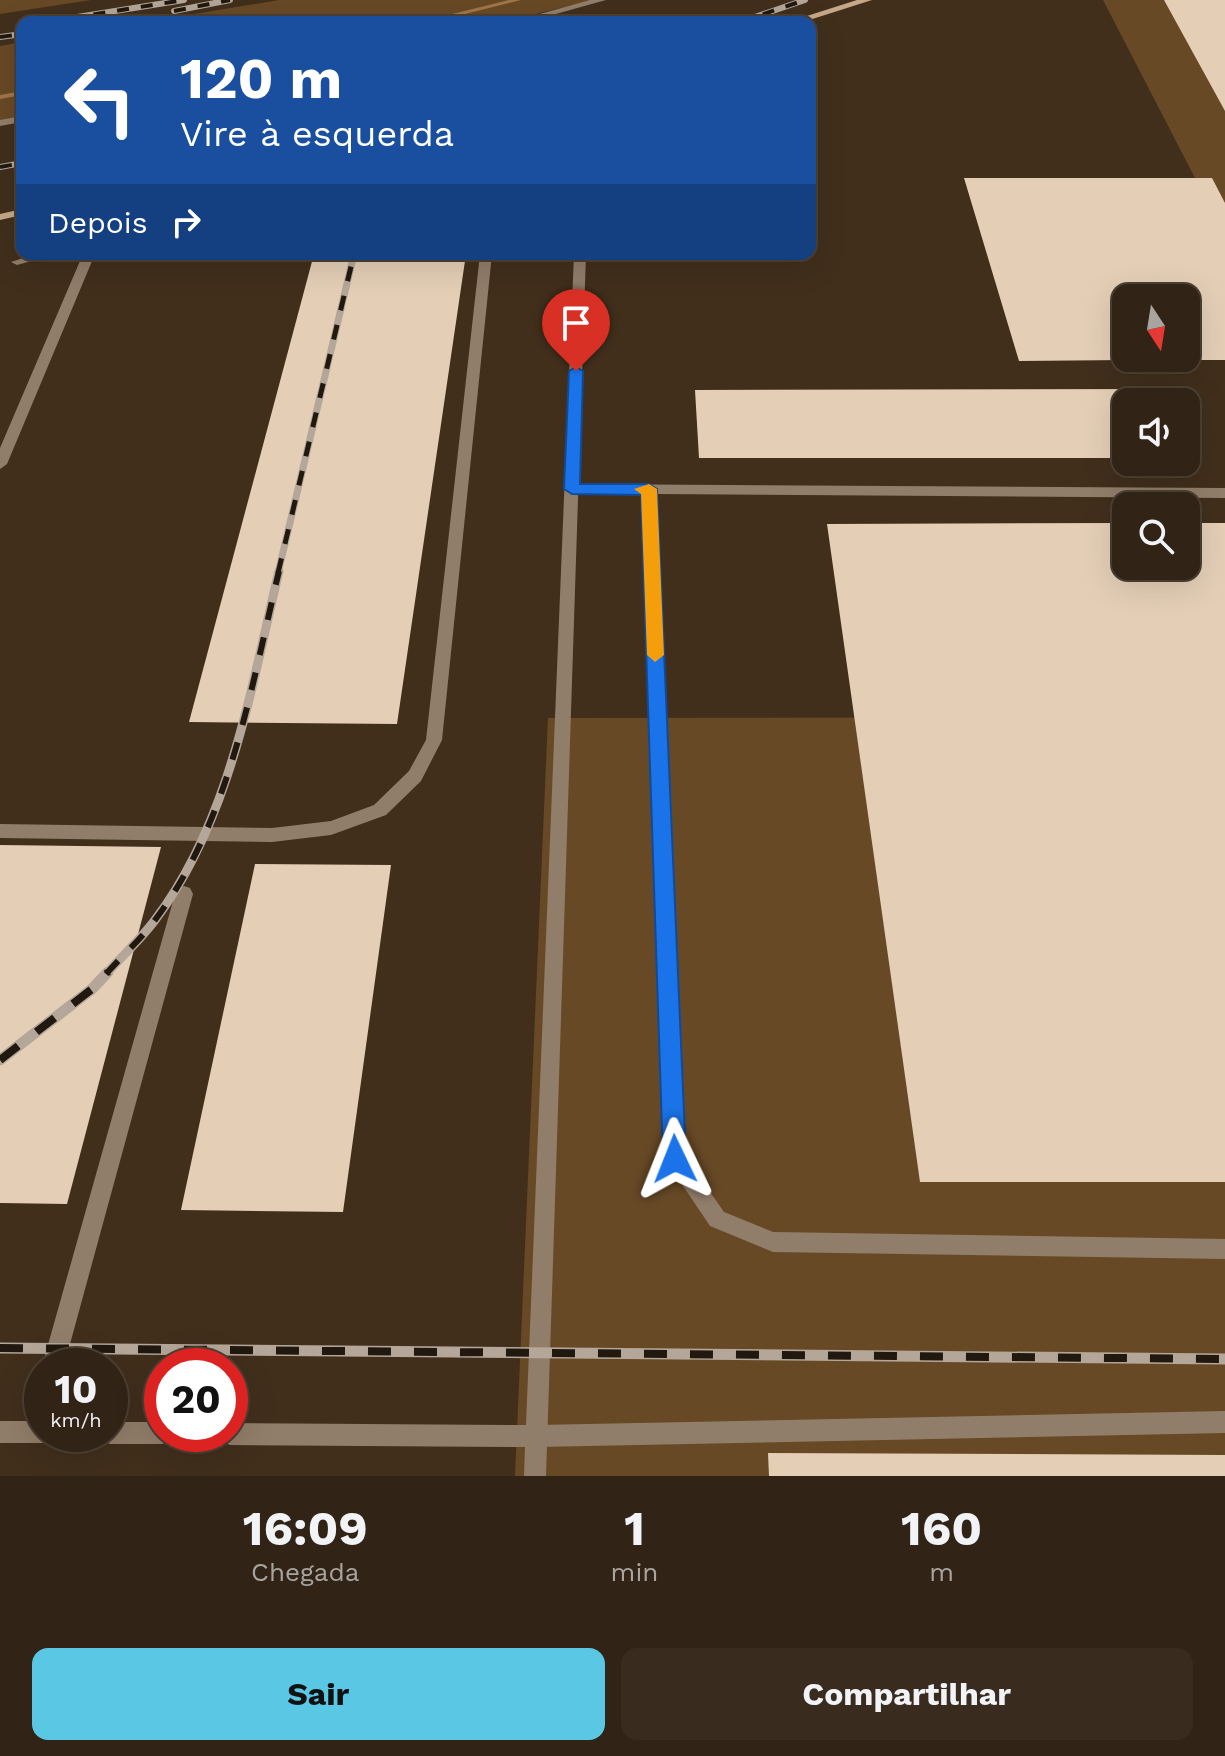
<!DOCTYPE html>
<html lang="pt">
<head>
<meta charset="utf-8">
<style>
	body { margin:0; font-family:"Work Sans",sans-serif; background:#392b1e; color:#f1f3f6; height:100vh; display:flex; flex-direction:column; font-size:30px; white-space:nowrap }
	* { box-sizing:border-box; margin:0 }
	p { font-size:26px; color:#a8a4a0 }
	.icon { flex:none; width:44px; height:44px; fill:none; stroke:currentColor; stroke-width:2; stroke-linecap:round; stroke-linejoin:round }
	.map { position:relative; height:1476px; overflow:hidden }
	.sheet { display:flex; flex-direction:column; background:#312315; flex:1 }
	.sheet>* { flex:none }
	.guide { position:absolute; left:16px; top:16px; width:800px; height:244px; border-radius:16px; box-shadow:0 8px 32px #0002,0 0 0 2px #4c4034; background:#1a4fa0; color:#fff; overflow:hidden }
	.needle { width:52px; rotate:168deg }
	.fabs { position:absolute; left:1112px; top:284px; display:grid; gap:16px }
	.fabs a { display:grid; place-items:center; width:88px; height:88px; border-radius:16px; background:#312315; box-shadow:0 8px 32px #0002,0 0 0 2px #4c4034; font-size:40px }
	.speed { position:absolute; left:24px; top:1348px; display:flex; gap:16px; font-size:40px; font-weight:700; text-align:center }
	.speed>* { display:grid; place-content:center; width:104px; height:104px; border-radius:50%; background:#312315; box-shadow:0 8px 32px #0002,0 0 0 2px #4c4034; line-height:1 }
	.speed small { font-size:20px; font-weight:400 }
	.speed .limit { border:12px solid #d22; background:#fff; color:#111 }
	.pin { position:absolute; display:grid; place-items:center; width:68px; height:68px; color:#fff; margin:-82px -34px; border-radius:50% 50% 50% 0; rotate:-45deg; box-shadow:0 0 8px #0007 }
	.pin .icon { rotate:45deg }
	.me { position:absolute; width:88px; margin:-44px; rotate:358deg; stroke-linejoin:round; filter:drop-shadow(0 0 6px #0008) }
	.turn { display:flex; align-items:center; gap:28px; height:168px; padding:0 32px; font-size:36px }
	.turn .icon { width:104px; height:104px; stroke-width:2.5 }
	.turn b { display:block; font-size:56px; line-height:68px }
	.then { display:flex; align-items:center; height:76px; padding:0 32px; background:#0003; gap:16px; font-size:30px }
	.eta { display:flex; justify-content:space-evenly; align-items:center; height:136px; text-align:center }
	.eta b { font-size:48px; font-weight:700; line-height:56px }
	.primary-button { display:flex; gap:16px; margin-top:auto; padding:16px 32px }
	.primary-button a { flex:1; height:92px; border-radius:16px; background:#5ac8e5; color:#111; font-size:32px; font-weight:700; line-height:92px; text-align:center }
	.primary-button a+a { background:#392b1e; color:#f1f3f6 }
	.map>svg:first-child { display:block }
</style>
</head>
<body>
<div class="map">
<svg width="1225" height="1476" viewBox="0 0 1225 1476">
	<rect width="100%" height="100%" fill="#412f1c"/>
	<path fill="#684926" d="M0,0H91L0,14Z
		M279,0H593L503,22H146Z
		M1103,0H1225V236Z
		M22,42V118L0,121V46Z
		M1225,717V1476H515L548,718Z"/>
	<g fill="none" stroke-linecap="round" stroke-linejoin="round">
		<path fill="#a17647" fill-rule="evenodd" d="M509,0H521L433,22H420Z
			M22,91V95L0,99V95Z"/>
	</g>
	<path fill="#e4ceb6" d="M1164,0H1225V111Z
		M964,178H1212L1225,203V360H1186V298H1126V360L1019,361Z
		M314,254H466L397,724L189,722Z
		M1166,389L1172,402H1126V458H699L695,390Z
		M1126,523V566H1186V523H1225V1182H920L827,524Z
		M0,845L161,847L67,1204L0,1203Z
		M255,864L391,865L343,1212L181,1210Z
		M768,1453L1225,1455V1476H769Z"/>
	<g fill="none" stroke-linecap="round" stroke-linejoin="round">
		<path fill="#917e6a" fill-rule="evenodd" d="M36,254H57L17,265L11,262Z
			M83,254H95L7,464L0,469V448Z
			M480,254H492L442,740L421,781L386,815L331,835L272,842L0,838V824L272,828L331,821L374,805L409,771L426,740Z
			M572,484L1225,488V498L656,494L685,1156L724,1212L773,1232L1225,1239V1259L773,1252L710,1226L665,1159L642,494L567,492L565,489Z
			M184,886L190,888L193,894L64,1366H42L175,894L178,888Z
			M42,1395V1434H45L43,1440L35,1443L27,1440L24,1432L34,1398Z
			M1225,1411V1433L537,1447L529,1444L526,1436L529,1428L537,1425Z"/>
		<path fill="#917e6a" fill-rule="evenodd" d="M590,0H606L527,22H511Z
			M22,116V122L0,126V120Z
			M574,254H586L546,1476H524L525,1447L230,1445L222,1442L219,1434H230V1423L526,1425Z
			M0,1421H42V1434H52L50,1440L42,1443H0Z
			M110,1422H162V1434H173L170,1441L162,1444H110L102,1441L99,1434H110Z"/>
		<path fill="#c6a888" fill-rule="evenodd" d="M857,0H872L803,22H788Z
			M22,209V215L0,220V214Z"/>
		<g stroke="#b4a799" stroke-width="6">
			<path id="rail-far3" d="M174,11L230,0
				M46,22L184,0
				M740,22L805,0
				M0,37L22,34
				M0,167L22,163"/>
		</g>
		<g stroke="#b4a799" stroke-width="7">
			<path id="rail-far2" d="M278,573L354,254"/>
		</g>
		<g stroke="#b4a799" stroke-width="9">
			<path id="rail-far1" d="M106,974C122,956 141,939 155,920C230,821 251,688 279,571"/>
		</g>
		<g stroke="#b4a799" stroke-width="11">
			<path id="rail" d="M0,1060L92,989L108,972
				M0,1348L1225,1359"/>
		</g>
		<use href="#rail-far3" stroke="#211910" stroke-width="4" stroke-dasharray="12" stroke-linecap="butt"/>
		<use href="#rail-far2" stroke="#211910" stroke-width="5" stroke-dasharray="15" stroke-linecap="butt"/>
		<use href="#rail-far1" stroke="#211910" stroke-width="6" stroke-dasharray="18" stroke-linecap="butt"/>
		<use href="#rail" stroke="#211910" stroke-width="8" stroke-dasharray="23" stroke-linecap="butt"/>
	</g>
	<path fill="#1a73e8" stroke="#114b97" stroke-width="2" d="M576,367L583,371L580,484H649L657,489L686,1159L683,1167L675,1170L667,1167L663,1159L641,495L572,494L564,489L569,371Z"/>
	<path fill="#f59e0b" d="M649,484L657,489L664,655L655,662L647,655L641,494L634,489Z"/>
</svg>
<div class="fabs">
<a><svg class="needle" viewBox="-14 -14 28 28"><path d="M0-13l5 13h-10z" fill="#e53935"/><path d="M0 13l5-13h-10z" fill="#a8a4a0"/></svg></a>
<a><svg class="icon" aria-label="sound" viewBox="0 0 24 24"><path d="M4 9h4l5-4v14l-5-4H4zM17 9q2 3 0 6"/></svg></a>
<a><svg class="icon" aria-label="search" viewBox="0 0 24 24"><circle cx="10" cy="10" r="6"/><path d="M15 15l6 6"/></svg></a>
</div>
<div class="speed"><div>10<small>km/h</small></div><div class="limit">20</div></div>
<div class="pin" style="left:576px;top:371px;background:#d93025"><svg class="icon" aria-label="arrive" viewBox="0 0 24 24"><path d="M6 21V4h12l-3 4 3 4H6"/></svg></div>
<svg class="me" style="left:675px;top:1159px" viewBox="-20 -20 40 40"><path d="M0-17L14 15 0 8-14 15z" fill="#1a73e8" stroke="#fff" stroke-width="4"/></svg>
<div class="guide">
<div class="turn"><svg class="icon" aria-label="left" viewBox="0 0 24 24"><path d="M17 20v-9H6M10 6l-5 5 5 5"/></svg><div><b>120 m</b>Vire à esquerda</div></div>
<div class="then">Depois<svg class="icon" aria-label="right" viewBox="0 0 24 24"><path d="M7 20v-9h11M14 6l5 5-5 5"/></svg></div>
</div>
</div>
<section class="sheet">
<div class="eta">
<div><b>16:09</b><p>Chegada</p></div>
<div><b>1</b><p>min</p></div>
<div><b>160</b><p>m</p></div>
</div>
<div class="primary-button"><a>Sair</a><a>Compartilhar</a></div>
</section>
</body>
</html>
